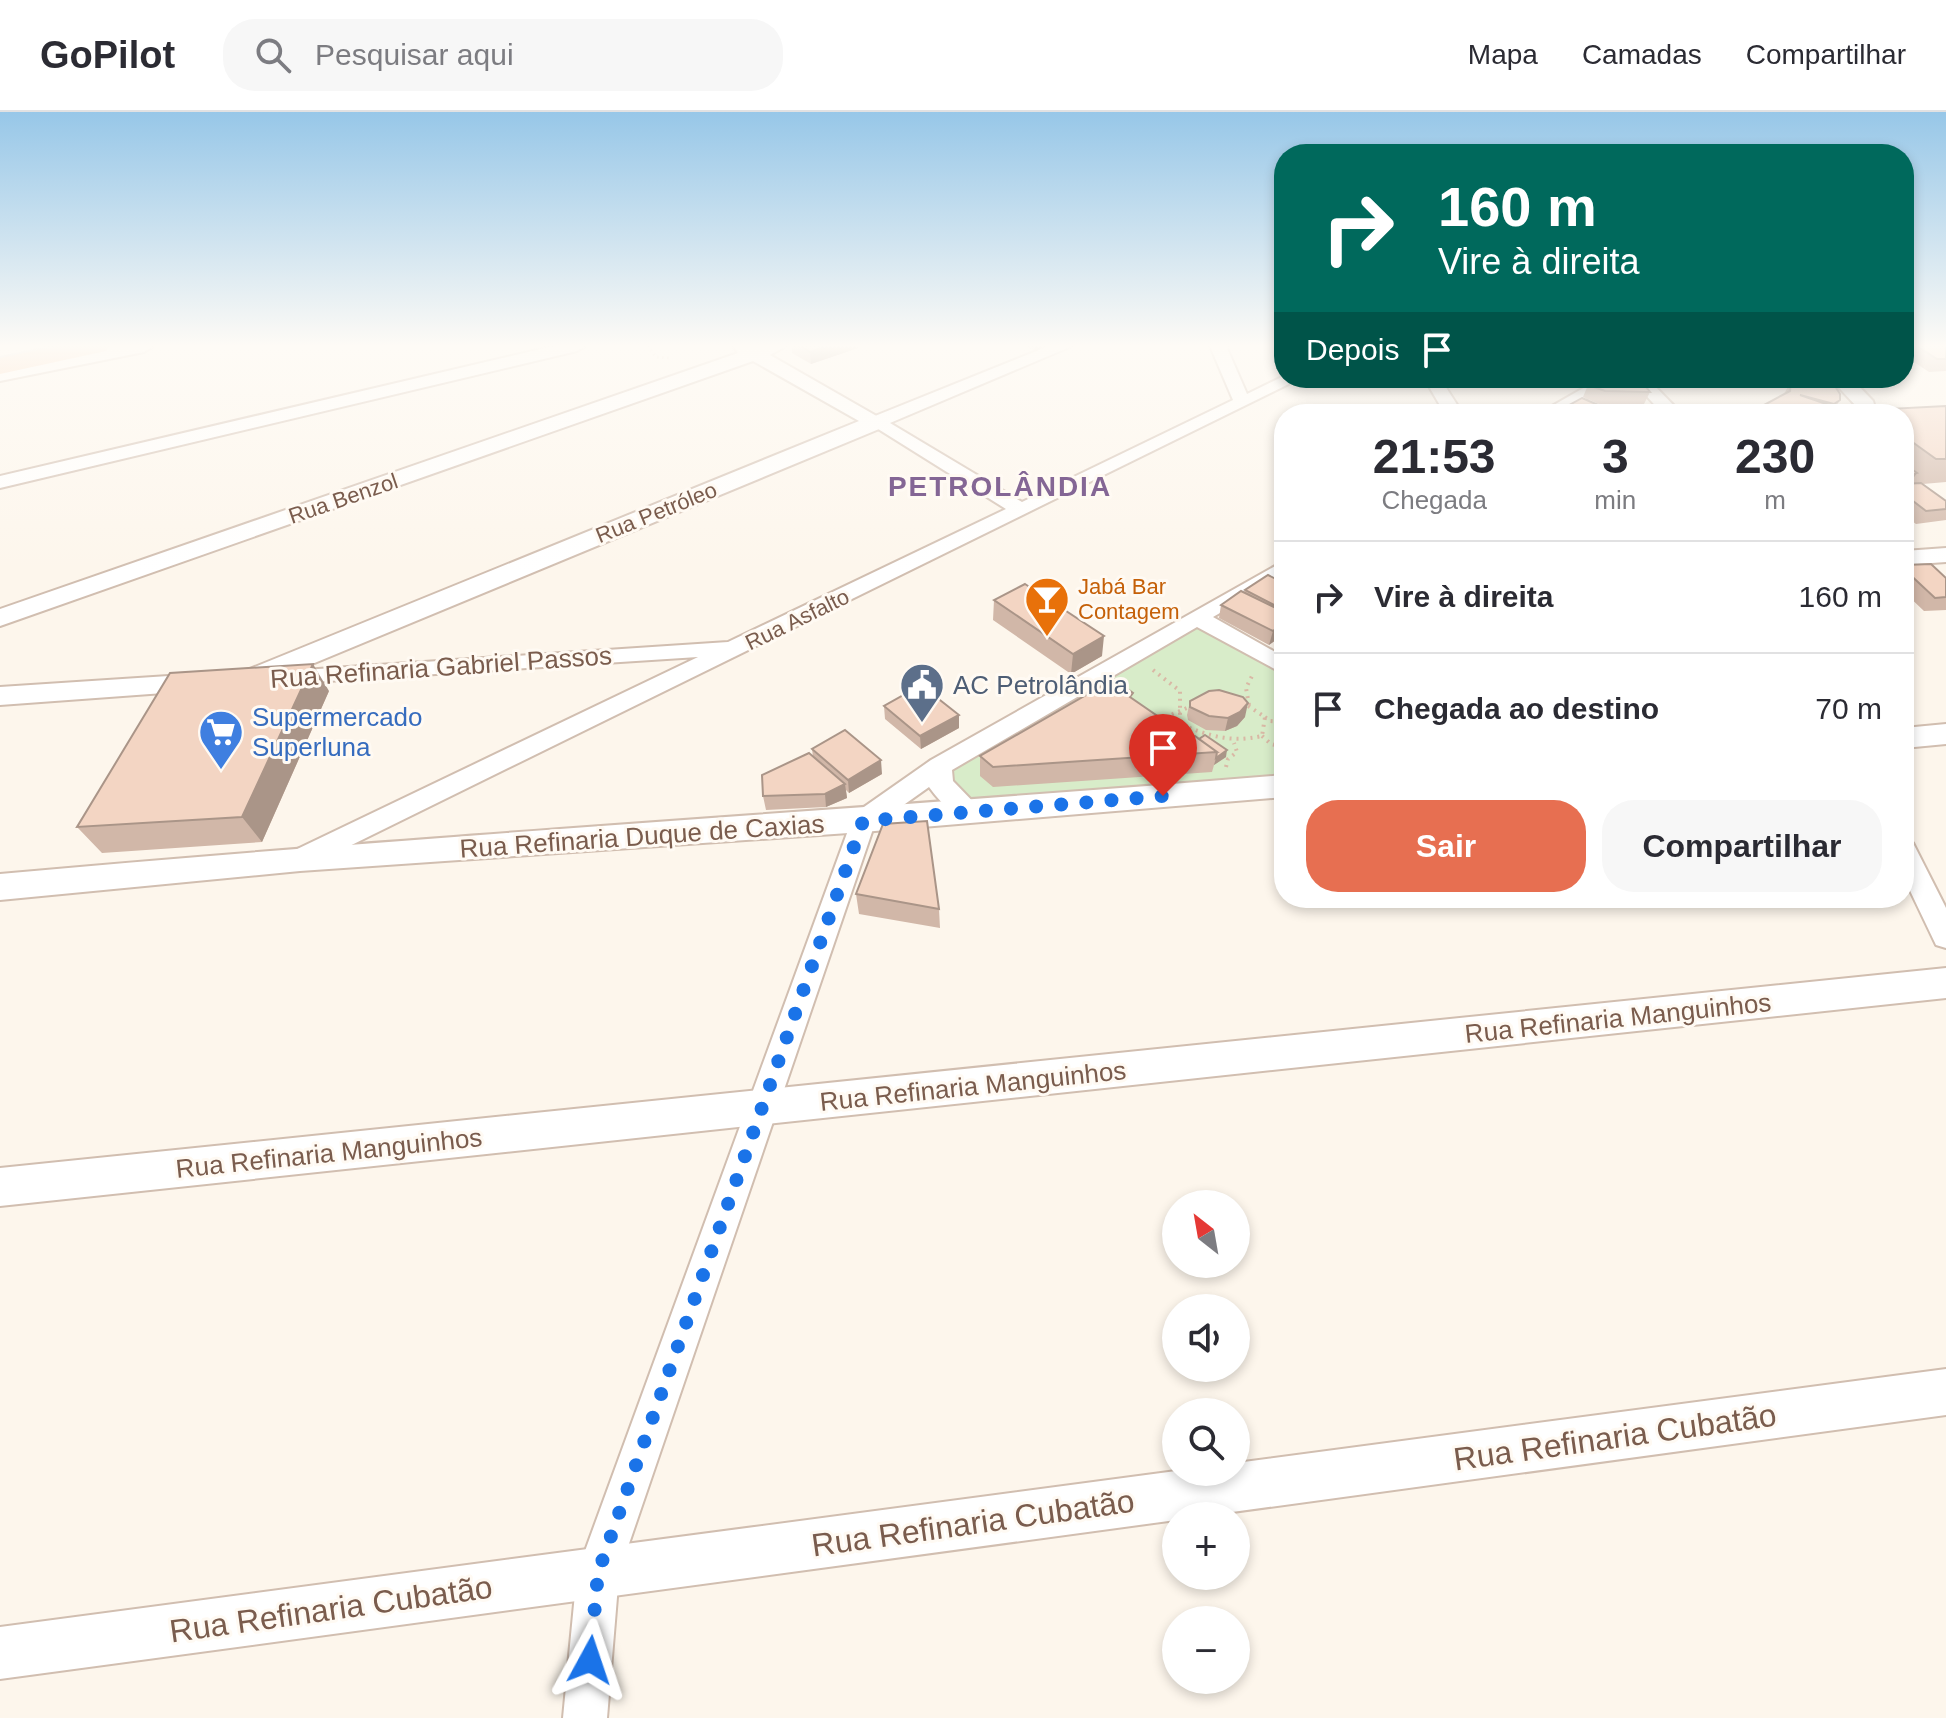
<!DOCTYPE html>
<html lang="pt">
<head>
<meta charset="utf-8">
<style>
	body { margin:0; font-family:Helvetica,sans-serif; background:#f7f7f7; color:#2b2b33; height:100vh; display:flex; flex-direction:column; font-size:30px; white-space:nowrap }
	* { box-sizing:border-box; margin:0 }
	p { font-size:26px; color:#7c7c81 }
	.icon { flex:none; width:44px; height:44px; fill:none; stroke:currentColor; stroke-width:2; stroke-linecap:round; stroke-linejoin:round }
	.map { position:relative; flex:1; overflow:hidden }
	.panel { position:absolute; left:1274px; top:292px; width:640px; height:504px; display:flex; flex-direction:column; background:#fff; border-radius:32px; box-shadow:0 4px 12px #0003 }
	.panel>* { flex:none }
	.hud { position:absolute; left:1274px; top:32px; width:640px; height:244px; border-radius:32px; box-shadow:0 4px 12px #0003; background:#00695c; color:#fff; overflow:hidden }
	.needle { width:52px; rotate:329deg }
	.fabs { position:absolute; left:1162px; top:1078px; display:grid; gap:16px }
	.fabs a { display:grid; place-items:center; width:88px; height:88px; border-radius:50%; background:#fff; box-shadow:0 4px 12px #0003; font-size:40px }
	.pin { position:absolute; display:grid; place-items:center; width:68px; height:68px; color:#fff; margin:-82px -34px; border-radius:50% 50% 50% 0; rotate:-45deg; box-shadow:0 0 8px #0007 }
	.pin .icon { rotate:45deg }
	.me { position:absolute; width:88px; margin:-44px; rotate:5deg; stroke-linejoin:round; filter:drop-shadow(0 0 6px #0008) }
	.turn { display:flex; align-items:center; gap:28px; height:168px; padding:0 32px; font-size:36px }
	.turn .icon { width:104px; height:104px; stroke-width:2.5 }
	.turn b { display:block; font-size:56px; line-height:68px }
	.then { display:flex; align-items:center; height:76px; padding:0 32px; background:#0003; gap:16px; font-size:30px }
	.eta { display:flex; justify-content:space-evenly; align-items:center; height:136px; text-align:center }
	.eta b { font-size:48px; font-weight:600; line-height:56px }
	.button { display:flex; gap:16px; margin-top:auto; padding:16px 32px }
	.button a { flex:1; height:92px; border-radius:32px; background:#e76f51; color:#fff; font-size:32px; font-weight:600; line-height:92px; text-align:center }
	.button a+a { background:#f7f7f7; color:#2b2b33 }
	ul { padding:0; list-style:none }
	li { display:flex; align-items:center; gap:24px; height:112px; padding:0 32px; border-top:2px solid #e1e1e2 }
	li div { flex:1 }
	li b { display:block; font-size:30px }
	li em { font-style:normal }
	header { display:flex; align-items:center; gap:48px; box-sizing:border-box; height:112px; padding:0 40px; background:#fff; border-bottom:2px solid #e1e1e2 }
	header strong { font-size:38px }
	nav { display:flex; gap:44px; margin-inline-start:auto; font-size:28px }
	.search { width:560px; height:72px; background:#f7f7f7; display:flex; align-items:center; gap:20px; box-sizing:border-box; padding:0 28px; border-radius:32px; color:#7c7c81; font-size:30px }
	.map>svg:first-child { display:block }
</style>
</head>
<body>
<header>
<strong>GoPilot</strong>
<div class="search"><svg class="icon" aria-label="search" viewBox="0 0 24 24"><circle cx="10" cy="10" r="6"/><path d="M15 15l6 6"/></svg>Pesquisar aqui</div>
<nav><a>Mapa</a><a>Camadas</a><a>Compartilhar</a></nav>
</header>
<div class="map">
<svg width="1946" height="1606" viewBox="0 0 1946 1606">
	<rect width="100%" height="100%" fill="#fdf6ec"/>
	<path fill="#d8ecc9" d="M1200,510L1284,560V666L970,689L949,672L947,656Z"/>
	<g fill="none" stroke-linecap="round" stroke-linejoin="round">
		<g stroke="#d1beb0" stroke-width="4">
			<path id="minor" d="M554,234H585L577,239L0,376V364Z
				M1049,234H1072L890,311L1022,390L1233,288L1210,234H1226L1247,282L1284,264L1301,266L309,754L300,757L291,754L287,747L291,740L698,545L281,572L273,570L270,565L273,560L728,530L1006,397L867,310L870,306Z
				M1424,266H1440L1463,302H1445Z
				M1601,266H1621L1560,302H1538Z
				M1630,266H1647L1682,302H1663Z
				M1284,449V464L1213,505L1284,545V562L1197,515L952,658L953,669L983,700L979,707C959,712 940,690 929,675L874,714L619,1461L607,1606H563L577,1461L854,702L931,648Z
				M1904,728L1913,731L1946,796V836L1936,833L1904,766Z"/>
		</g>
		<g stroke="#d1beb0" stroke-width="4">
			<path id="tertiary" d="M112,234H153L144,240L0,269V257Z
				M733,234H786L770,243L887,310L884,315L259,574L0,593V575L245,559L859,309L753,249L0,514V497L738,241Z
				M1830,266H1851L1873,289L1877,302H1855L1856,294Z
				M1946,436V450L1904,453V439Z
				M1946,612V632L1904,636V616Z
				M1284,663V685L863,720L300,759L0,788V762C428,723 856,698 1284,663Z
				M1946,856V886L0,1094V1056Z
				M1946,1257V1303L1203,1404H1176V1408L0,1567V1515L1176,1359L1236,1360V1351Z"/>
		</g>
		<g stroke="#dad1cd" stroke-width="4">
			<path id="trunk" d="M58,234H109L106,239L0,262V246Z"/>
		</g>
		<path stroke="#d9b8a5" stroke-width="3" stroke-dasharray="1 4" stroke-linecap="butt" d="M648,234L656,245L671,246"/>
		<path stroke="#d9b8a5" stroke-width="4" stroke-dasharray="2 5" stroke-linecap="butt" d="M1153,558L1180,579V612C1209,624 1231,631 1262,624L1265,605L1242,590
			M1249,593L1246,576L1253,562
			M1265,605L1270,609L1284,610
			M1159,608L1194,593
			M1262,624L1271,632L1284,635
			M1226,655L1228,647L1237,640L1234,631"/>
		<use href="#minor" fill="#fff" fill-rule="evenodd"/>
		<use href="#tertiary" fill="#fff" fill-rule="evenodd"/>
		<use href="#trunk" fill="#f9c8a4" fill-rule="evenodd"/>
	</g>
	<path fill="#d1b7a8" d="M792,234H858V236L811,252L792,241Z
		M1026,234H1048L1035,239Z
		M1904,234L1908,237L1910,234H1946V259L1929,260L1905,244L1904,246Z
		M1445,266H1503L1447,269Z
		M1532,266H1562L1561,270H1535Z
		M1800,266L1840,288L1835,296H1838L1834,302H1758L1764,293L1784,282L1791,269L1797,271Z
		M1588,273L1650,280L1644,292H1599L1583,285Z
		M1946,294V370L1923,372L1946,389V408L1916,412L1904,403V302H1865L1868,298Z
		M1564,296L1617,302H1561Z
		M1904,453L1946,466V498L1924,499L1904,480Z
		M1284,471V522L1269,533L1219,506L1221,493L1244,480L1245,478Z
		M994,488L1102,544L1071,562L993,508Z
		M329,579L262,730L102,741L77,715Z
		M1132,586L1191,627L1226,645L1214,653L1212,660L993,675L980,664V644Z
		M1190,589L1245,605L1237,614L1225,619L1206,618L1188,608L1187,603Z
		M884,594L959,616L921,637L885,607Z
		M812,637L882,662L849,681L846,678L847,686L826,695L766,698L763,684L813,645Z
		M856,782L939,797L940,816L859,802Z"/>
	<path fill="#aa9588" d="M826,234H858V236L811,252L810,240Z
		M1035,234H1048L1035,239Z
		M1917,361L1908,374L1904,375V365Z
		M1284,511V522L1269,533L1273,519Z
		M1104,524L1102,544L1071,562L1073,542Z
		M313,552L329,579L262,730L242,705Z
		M1248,591L1245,605L1237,614L1225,619L1228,606Z
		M959,603V616L921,637L920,624Z
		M1227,638L1226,645L1214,653L1216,646Z
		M881,648L882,662L849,681L848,668Z
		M845,672L847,686L826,695L825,682Z"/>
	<path fill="#f3d5c3" stroke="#aa9588" stroke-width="2" d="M801,234H826L810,240Z
		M1917,234H1946V247H1937Z
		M1600,266H1639L1650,280L1605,279L1588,273Z
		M1800,266H1830L1840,282V288L1834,292L1800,283L1838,296L1830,302H1768L1764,293L1790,279L1791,269L1798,271Z
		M1582,286L1617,301L1577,302L1564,296Z
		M1946,294V347H1936L1904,324V302H1873L1868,298Z
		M1904,352L1917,361L1904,365L1906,360L1904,359Z
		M1921,371L1946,389V397L1926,399L1904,382V372Z
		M1931,452L1946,466V485L1935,486L1904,457V453Z
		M1268,463L1284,471V498L1245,478Z
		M1025,472L1104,524L1073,542L994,488Z
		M1241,479L1284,500V511L1273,519L1221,493Z
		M313,552L242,705L77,715L170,561Z
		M1114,567L1133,581L1130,585L1191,627L1195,624L1217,640L993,655L980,644Z
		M916,576L926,584L931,581L959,603L920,624L884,594Z
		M1219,578L1243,585L1248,591L1240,600L1228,606L1209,604L1190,595V589L1209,579Z
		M845,618L881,648L848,668L812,637Z
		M1205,623L1227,638L1216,646L1217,640L1199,627Z
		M809,641L845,672L825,682L763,684L762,663Z
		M927,709L939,797L856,782L883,712Z"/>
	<linearGradient id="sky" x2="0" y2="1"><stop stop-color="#97c7e8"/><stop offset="0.51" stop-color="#fefbf6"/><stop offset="1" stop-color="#fefbf6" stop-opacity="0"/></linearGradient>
	<rect width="1946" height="459" fill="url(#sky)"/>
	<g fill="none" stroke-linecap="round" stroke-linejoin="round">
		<path stroke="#1a73e8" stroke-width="14" stroke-dasharray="0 25.2" d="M590,1548L598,1461L863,709L1163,684"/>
	</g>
	<defs>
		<g id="bar-pin" transform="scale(2.3)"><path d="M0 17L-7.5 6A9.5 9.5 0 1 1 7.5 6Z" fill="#e8710a" stroke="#fffaf3"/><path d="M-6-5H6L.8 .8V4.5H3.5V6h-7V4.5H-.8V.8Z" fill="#fff"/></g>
		<g id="civic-pin" transform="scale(2.3)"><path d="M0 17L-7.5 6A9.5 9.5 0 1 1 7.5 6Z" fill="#5c6f8a" stroke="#fffaf3"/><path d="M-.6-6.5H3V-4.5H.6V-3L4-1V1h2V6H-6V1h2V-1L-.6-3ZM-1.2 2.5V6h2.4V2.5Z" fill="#fff"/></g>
		<g id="supermarket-pin" transform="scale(2.3)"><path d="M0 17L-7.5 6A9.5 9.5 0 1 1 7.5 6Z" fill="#3f7fe0" stroke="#fffaf3"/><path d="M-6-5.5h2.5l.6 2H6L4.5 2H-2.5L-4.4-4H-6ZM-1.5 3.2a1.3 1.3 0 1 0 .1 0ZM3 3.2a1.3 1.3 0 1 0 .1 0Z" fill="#fff"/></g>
	</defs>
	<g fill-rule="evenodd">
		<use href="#bar-pin" x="1047" y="487"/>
		<use href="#civic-pin" x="922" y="573"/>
		<use href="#supermarket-pin" x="221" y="620"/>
	</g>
	<g text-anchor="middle" stroke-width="6" stroke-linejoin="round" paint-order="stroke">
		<g font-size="22" fill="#7a5c4d" stroke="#fffaf3">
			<text transform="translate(343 386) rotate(-19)" y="8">Rua Benzol</text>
			<text transform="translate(656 400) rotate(-22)" y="8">Rua Petróleo</text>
			<text transform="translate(797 507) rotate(-26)" y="8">Rua Asfalto</text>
		</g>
		<g font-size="22" fill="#c56008" stroke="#fffaf3" text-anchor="start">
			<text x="1078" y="482">Jabá Bar<tspan x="1078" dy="25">Contagem</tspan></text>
		</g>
		<g font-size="26" fill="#7a5c4d" stroke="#fffaf3">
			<text transform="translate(441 555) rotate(-4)" y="9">Rua Refinaria Gabriel Passos</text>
			<text transform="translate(642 724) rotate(-4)" y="9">Rua Refinaria Duque de Caxias</text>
			<text transform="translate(1618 906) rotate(-6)" y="9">Rua Refinaria Manguinhos</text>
			<text transform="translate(973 974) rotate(-6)" y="9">Rua Refinaria Manguinhos</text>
			<text transform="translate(329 1041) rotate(-6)" y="9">Rua Refinaria Manguinhos</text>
		</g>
		<g font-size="26" fill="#4e5e75" stroke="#fffaf3" text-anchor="start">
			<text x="953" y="582">AC Petrolândia</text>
		</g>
		<g font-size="26" fill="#366cbe" stroke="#fffaf3" text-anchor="start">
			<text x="252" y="614">Supermercado<tspan x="252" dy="30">Superluna</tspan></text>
		</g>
		<g font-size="28" font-weight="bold" letter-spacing="2" fill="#846695" stroke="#fffaf3">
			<text x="1000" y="384">PETROLÂNDIA</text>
		</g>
		<g font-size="32" fill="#7a5c4d" stroke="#fffaf3">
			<text transform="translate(1615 1325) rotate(-8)" y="11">Rua Refinaria Cubatão</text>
			<text transform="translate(973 1411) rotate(-8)" y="11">Rua Refinaria Cubatão</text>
			<text transform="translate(331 1497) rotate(-8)" y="11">Rua Refinaria Cubatão</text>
		</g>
	</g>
</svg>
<div class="fabs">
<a><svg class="needle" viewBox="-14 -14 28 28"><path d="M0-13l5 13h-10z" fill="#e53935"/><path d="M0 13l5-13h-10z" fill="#7c7c81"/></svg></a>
<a><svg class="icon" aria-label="sound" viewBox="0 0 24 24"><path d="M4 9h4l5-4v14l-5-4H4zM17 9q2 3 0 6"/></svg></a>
<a><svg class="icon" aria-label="search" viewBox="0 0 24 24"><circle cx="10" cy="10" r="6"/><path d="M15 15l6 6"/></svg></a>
<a>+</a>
<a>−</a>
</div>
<div class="pin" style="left:1163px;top:684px;background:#d93025"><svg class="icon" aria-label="arrive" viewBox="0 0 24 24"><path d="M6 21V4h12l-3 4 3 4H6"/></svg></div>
<svg class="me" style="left:590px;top:1548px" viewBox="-20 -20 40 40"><path d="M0-17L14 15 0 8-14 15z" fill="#1a73e8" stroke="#fff" stroke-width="4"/></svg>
<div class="hud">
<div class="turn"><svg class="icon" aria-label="right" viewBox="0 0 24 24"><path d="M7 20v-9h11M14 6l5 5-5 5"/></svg><div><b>160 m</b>Vire à direita</div></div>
<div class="then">Depois<svg class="icon" aria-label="arrive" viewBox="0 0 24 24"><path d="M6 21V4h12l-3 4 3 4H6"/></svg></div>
</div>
<section class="panel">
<div class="eta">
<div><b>21:53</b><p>Chegada</p></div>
<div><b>3</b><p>min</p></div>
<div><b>230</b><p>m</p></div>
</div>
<ul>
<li><svg class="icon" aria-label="right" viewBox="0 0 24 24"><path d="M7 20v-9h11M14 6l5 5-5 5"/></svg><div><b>Vire à direita</b></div><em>160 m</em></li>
<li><svg class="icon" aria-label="arrive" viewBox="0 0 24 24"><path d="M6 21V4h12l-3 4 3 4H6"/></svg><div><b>Chegada ao destino</b></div><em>70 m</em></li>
</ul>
<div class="button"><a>Sair</a><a>Compartilhar</a></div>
</section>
</div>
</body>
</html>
